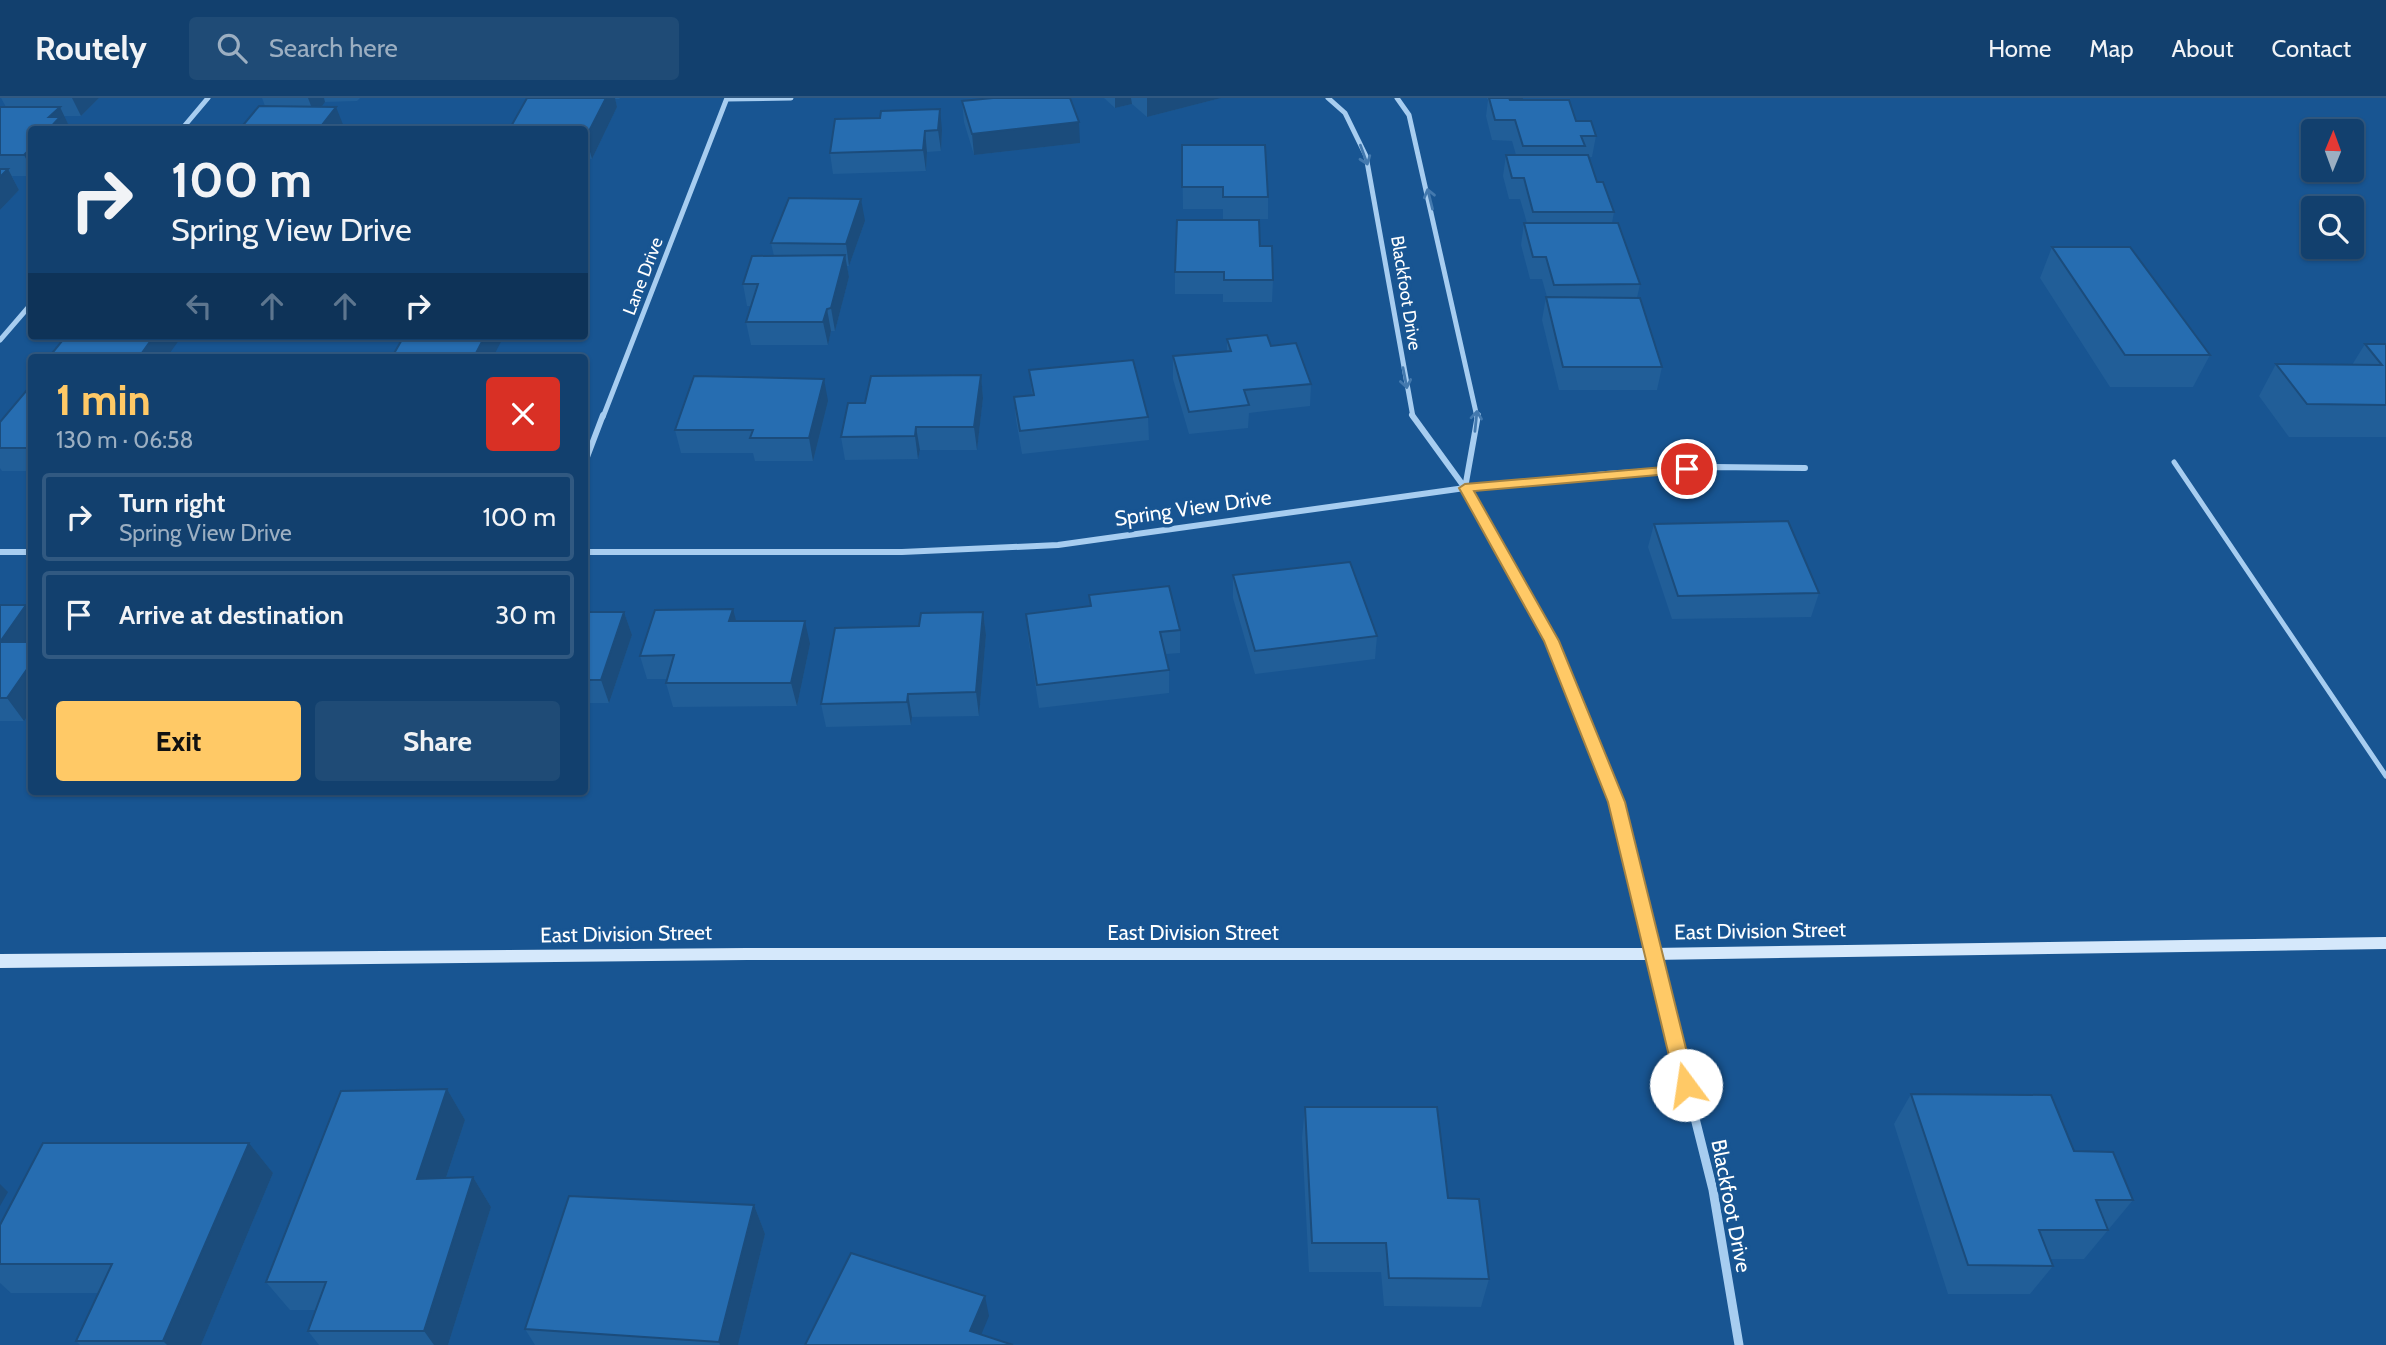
<!DOCTYPE html>
<html lang="en">
<head>
<meta charset="utf-8">
<style>
	body { margin:0; font-family:Cabin,sans-serif; background:#1f4b76; color:#f1f3f6; height:100vh; display:flex; flex-direction:column; font-size:26px; white-space:nowrap }
	* { box-sizing:border-box; margin:0 }
	p { font-size:23px; color:#9cafc2 }
	.icon { flex:none; width:38px; height:38px; fill:none; stroke:currentColor; stroke-width:2; stroke-linecap:round; stroke-linejoin:round }
	.map { position:relative; flex:1; overflow:hidden }
	.details { position:absolute; left:28px; top:256px; width:560px; height:441px; display:flex; flex-direction:column; background:#12406e; border-radius:7px; box-shadow:0 2px 5px #0004,0 0 0 2px #315981 }
	.details>* { flex:none }
	.top-card { position:absolute; left:28px; top:28px; width:560px; height:214px; border-radius:7px; box-shadow:0 2px 5px #0004,0 0 0 2px #315981; background:#12406e; color:#f1f3f6; overflow:hidden }
	.needle { width:46px; rotate:1deg }
	.controls { position:absolute; left:2301px; top:21px; display:grid; gap:14px }
	.controls a { display:grid; place-items:center; width:63px; height:63px; border-radius:7px; background:#12406e; box-shadow:0 2px 5px #0004,0 0 0 2px #315981; font-size:35px }
	.pin { position:absolute; display:grid; place-items:center; width:60px; height:60px; color:#fff; margin:-30px; border:4px solid #fff; border-radius:50%; box-shadow:0 2px 7px #0007 }
	.me { position:absolute; width:77px; margin:-38px; rotate:346deg; stroke-linejoin:round; filter:drop-shadow(0 0 5px #0008) }
	.turn { display:flex; align-items:center; gap:24px; height:147px; padding:0 28px; font-size:32px }
	.turn .icon { width:91px; height:91px; stroke-width:2.5 }
	.turn b { display:block; font-size:49px; line-height:60px }
	.lanes { display:flex; align-items:center; height:66px; padding:0 28px; background:#0003; justify-content:center; gap:35px; direction:ltr }
	.lanes .off { opacity:.35 }
	.round { display:grid; place-items:center; flex:none; width:74px; height:74px; border-radius:7px; background:#1f4b76 }
	.headline { display:flex; align-items:center; justify-content:space-between; height:119px; padding:0 28px }
	h1 { font-size:42px; font-weight:700; line-height:52px; color:#ffc966 }
	.cta { display:flex; gap:14px; margin-top:auto; padding:14px 28px }
	.cta a { flex:1; height:80px; border-radius:7px; background:#ffc966; color:#111; font-size:28px; font-weight:700; line-height:80px; text-align:center }
	.cta a+a { background:#1f4b76; color:#f1f3f6 }
	ul { padding:0; list-style:none }
	li { display:flex; align-items:center; gap:21px; height:88px; margin:0 14px 10px; padding:0 14px; border:4px solid #315981; border-radius:7px }
	li div { flex:1 }
	li b { display:block; font-size:26px }
	li em { font-style:normal }
	header { display:flex; align-items:center; gap:42px; box-sizing:border-box; height:98px; padding:0 35px; background:#12406e; border-bottom:2px solid #315981 }
	header strong { font-size:33px }
	nav { display:flex; gap:38px; margin-inline-start:auto; font-size:24px }
	.search { width:490px; height:63px; background:#1f4b76; display:flex; align-items:center; gap:18px; box-sizing:border-box; padding:0 24px; border-radius:7px; color:#9cafc2; font-size:26px }
	.map>svg:first-child { display:block }
</style>
</head>
<body>
<header>
<strong>Routely</strong>
<div class="search"><svg class="icon" aria-label="search" viewBox="0 0 24 24"><circle cx="10" cy="10" r="6"/><path d="M15 15l6 6"/></svg>Search here</div>
<nav><a>Home</a><a>Map</a><a>About</a><a>Contact</a></nav>
</header>
<div class="map">
<svg width="2386" height="1247" viewBox="0 0 2386 1247">
	<rect width="100%" height="100%" fill="#185592"/>
	<g fill="none" stroke-linecap="round" stroke-linejoin="round">
		<path stroke="#a7cdf0" stroke-width="5" d="M2174,364L2386,678"/>
		<path stroke="#a7cdf0" stroke-width="5" d="M1328,0L1345,15L1366,58L1413,319
			M1397,0L1409,17L1477,319
			M727,1L791,0
			M181,32L208,0
			M0,242L32,205
			M603,319L727,0"/>
		<path stroke="#a7cdf0" stroke-width="6" d="M1412,317L1465,390L1552,543L1616,704L1622,726
			M584,367L603,317
			M1465,390L1478,317
			M0,454H32
			M584,454H902L1058,447L1465,390L1606,376L1714,369L1805,370"/>
		<path stroke="#a7cdf0" stroke-width="9" d="M1621,725L1713,1092L1739,1247"/>
		<path fill="#d5e8fb" fill-rule="evenodd" d="M2386,839V851L1653,862H747L0,870V856L747,850H1653Z"/>
	</g>
	<path fill="#215e98" d="M1,0H99L81,18H64L70,30L68,32H32V78H12L19,92L0,112V9H6Z
		M262,0H360L357,3L325,4L322,8L344,29L342,32H239L265,8Z
		M527,0H620L619,1H615L617,9L592,61L584,60V32Z
		M1104,0H1221L1147,19L1132,6L1115,10Z
		M1487,0H1523L1522,2L1576,23L1596,38L1592,59H1589L1597,84L1614,114L1612,125L1640,186L1637,200L1662,269L1657,292H1559L1542,222L1546,199H1547L1542,181H1530L1521,147L1524,125H1527L1520,101H1509L1503,78L1506,57H1516L1512,43L1492,42L1486,18L1488,2Z
		M962,3L1080,45L974,57L964,24Z
		M835,21L942,32L941,53L927,54L926,73L833,76L830,55Z
		M1182,47L1268,99V121H1223V111H1183Z
		M865,123L849,168H847L849,179L835,233H831L828,247H751L746,224L751,208H747L743,186L774,158L771,145Z
		M1260,148L1273,182L1272,204H1223V196H1175V174Z
		M2052,149L2210,257L2193,289H2110L2040,180Z
		M1227,241L1271,248L1311,286L1310,308L1249,315L1248,330L1189,336L1173,281V258L1227,253Z
		M2365,246H2386V339H2289L2259,298L2276,266L2352,267Z
		M1029,272L1148,319L1149,342L1022,356L1016,322L1014,299L1032,297Z
		M981,277L983,300L977,352H920L918,361L845,362L841,339L865,305Z
		M32,286V373H2L0,370V324Z
		M828,303L813,363H755L753,355H681L675,332Z
		M1654,426L1819,495L1811,519L1672,521L1648,449Z
		M1233,477L1377,538L1375,561L1255,576L1233,500Z
		M1089,497L1180,532V555L1166,556L1169,572V595L1039,610L1028,539L1026,516L1090,509Z
		M0,507L24,623H0Z
		M584,514H624L632,537L609,605H584Z
		M983,514L986,537L979,618L912,619L911,627L826,629L821,606L919,528Z
		M736,523L810,546L797,608L673,609L666,585L667,581H647L640,558Z
		M447,991L465,1022L446,1080L473,1079L491,1109L448,1247H319L308,1233L316,1212H290L266,1184Z
		M1911,996L2074,1053L2133,1102L2084,1161H2050L2053,1168L2030,1196H1948L1894,1026Z
		M1305,1009L1448,1100L1489,1181L1481,1209L1384,1208L1381,1174H1309L1302,1040Z
		M249,1045L273,1075L201,1247H80L76,1243L98,1195H11L0,1185V1127Z
		M754,1107L765,1136L738,1247H535L525,1231Z"/>
	<path fill="#1b4c7c" d="M72,0H99L81,18Z
		M308,0H324L325,4L315,18Z
		M606,0H615L617,9L592,61L586,39Z
		M1115,0H1131L1132,6L1115,10Z
		M1147,0H1221L1147,19Z
		M1493,0H1523L1522,4Z
		M60,9L70,30L68,32H48L49,19Z
		M336,9L344,29L342,32H318Z
		M940,11L942,32L941,53L938,32Z
		M1079,24L1080,45L974,57L972,36Z
		M925,33L927,54L926,73L923,52Z
		M32,49V72L24,57Z
		M8,71L19,92L0,112V79Z
		M861,101L865,123L849,168L846,146Z
		M845,157L849,179L835,233L831,210Z
		M827,211L831,233L828,247L823,224Z
		M154,238H182L167,259H139Z
		M485,238H504L493,259H474Z
		M981,277L983,300L977,352L974,329Z
		M824,281L828,303L813,363L809,340Z
		M916,329L920,352L918,361L915,338Z
		M32,344V358L27,350Z
		M26,507L32,515V545L0,544Z
		M733,511L739,534L729,523Z
		M624,514L632,537L609,605L601,582Z
		M983,514L986,537L979,618L976,594Z
		M805,523L810,546L797,608L791,585Z
		M32,564V611L24,623L7,600Z
		M908,596L912,619L911,627L907,604Z
		M447,991L465,1022L436,1110L417,1081Z
		M249,1045L273,1075L201,1247H167L163,1243Z
		M473,1079L491,1109L448,1247H434L424,1233Z
		M0,1086L8,1094L0,1108Z
		M754,1107L765,1136L738,1247H720L719,1244Z
		M985,1198L989,1218L977,1247L970,1233Z"/>
	<path fill="#266db1" stroke="#1b4c7c" stroke-width="2" d="M527,0H606L586,39H584V32H509Z
		M993,0H1070L1079,24L972,36L962,3Z
		M1489,0H1509L1510,2H1569L1576,23H1591L1596,38H1581L1585,48H1523L1515,22H1495Z
		M259,8L336,9L318,32H239Z
		M0,9H60L49,19H60L48,32H32V49L24,57H0Z
		M940,11L938,32L925,33L923,52L830,55L835,21L880,20L881,13Z
		M1182,47H1265L1268,99H1223V89H1182Z
		M1506,57H1588L1597,84H1603L1614,114H1533L1524,80H1512Z
		M0,71H8L0,79Z
		M789,100L861,101L846,146L771,145Z
		M1177,122H1259L1260,148H1272L1273,182H1224V174H1175Z
		M1524,125H1618L1640,186L1554,187L1546,159H1533Z
		M2052,149H2130L2210,257H2125Z
		M845,157L831,210L827,211L823,224H746L758,186H743L752,158Z
		M1546,199L1640,200L1662,269H1563Z
		M1267,237L1271,248L1296,245L1311,286L1244,292L1249,307L1189,314L1173,258L1231,253L1227,241Z
		M66,238H154L139,259H49Z
		M404,238H485L474,259H392Z
		M2365,246H2386V307L2307,306L2276,266L2382,267Z
		M1133,262L1148,319L1020,333L1014,299L1034,297L1029,272Z
		M981,277L974,329H916L915,338L841,339L848,305H865L871,278Z
		M694,278L824,281L809,340H750L753,332H675Z
		M32,286V344L27,350H0V324Z
		M1788,423L1819,495L1678,498L1654,426Z
		M1350,464L1377,538L1255,553L1233,477Z
		M1169,488L1180,532L1160,534L1169,572L1037,587L1026,516L1091,508L1089,497Z
		M0,507H26L0,544H32V564L7,600H0Z
		M733,511L729,523H805L791,585H666L674,557L640,558L655,512Z
		M584,514H624L601,582H584Z
		M983,514L976,594L908,596L907,604L821,606L835,530L919,528L921,515Z
		M447,991L417,1081L473,1079L424,1233H308L326,1184H266L341,993Z
		M1911,996L2051,997L2074,1053L2113,1054L2133,1102H2096L2108,1132H2039L2053,1168L1968,1167Z
		M1305,1009H1437L1448,1100L1479,1101L1489,1181L1389,1180L1386,1145H1312Z
		M43,1045H249L163,1243H76L112,1166H0V1127Z
		M569,1098L754,1107L719,1244L525,1231Z
		M851,1155L985,1198L970,1233L1013,1247H805Z"/>
	<defs><path id="oneway-shaft" d="M-6 0H5M1.5-3L5.5 0L1.5 3" fill="none" stroke-width="1.6" stroke-linecap="round" stroke-linejoin="round" transform="scale(1.75)"/></defs>
	<g stroke="#4379ae">
		<use href="#oneway-shaft" transform="translate(1364 57) rotate(70)"/>
		<use href="#oneway-shaft" transform="translate(1430 101) rotate(-104)"/>
		<use href="#oneway-shaft" transform="translate(1405 280) rotate(79)"/>
		<use href="#oneway-shaft" transform="translate(1476 323) rotate(-84)"/>
	</g>
	<path fill="#ffc966" stroke="#a68342" stroke-width="2" d="M1687,367L1694,371L1692,374L1474,393L1559,543L1625,704L1695,987L1693,993L1686,996L1679,993L1676,987L1608,704L1544,543L1459,390L1465,386Z"/>
	<g text-anchor="middle" stroke-width="7" stroke-linejoin="round" paint-order="stroke">
		<g font-size="18" fill="#fff" stroke="#185592">
			<text transform="translate(643 178) rotate(-69)" y="6">Lane Drive</text>
			<text transform="translate(1406 195) rotate(81)" y="6">Blackfoot Drive</text>
		</g>
		<g font-size="21" fill="#fff" stroke="#185592">
			<text transform="translate(1193 410) rotate(-8)" y="7">Spring View Drive</text>
			<text transform="translate(1760 833) rotate(-1)" y="7">East Division Street</text>
			<text x="1193" y="842">East Division Street</text>
			<text transform="translate(626 836) rotate(-1)" y="7">East Division Street</text>
			<text transform="translate(1731 1108) rotate(79)" y="7">Blackfoot Drive</text>
		</g>
	</g>
</svg>
<div class="controls">
<a><svg class="needle" viewBox="-14 -14 28 28"><path d="M0-13l5 13h-10z" fill="#e53935"/><path d="M0 13l5-13h-10z" fill="#9cafc2"/></svg></a>
<a><svg class="icon" aria-label="search" viewBox="0 0 24 24"><circle cx="10" cy="10" r="6"/><path d="M15 15l6 6"/></svg></a>
</div>
<div class="pin" style="left:1687px;top:371px;background:#d93025"><svg class="icon" aria-label="arrive" viewBox="0 0 24 24"><path d="M6 21V4h12l-3 4 3 4H6"/></svg></div>
<svg class="me" style="left:1686px;top:987px" viewBox="-20 -20 40 40"><circle r="19" fill="#fff"/><path d="M0-13L10 11 0 6-10 11z" fill="#ffc966"/></svg>
<div class="top-card">
<div class="turn"><svg class="icon" aria-label="right" viewBox="0 0 24 24"><path d="M7 20v-9h11M14 6l5 5-5 5"/></svg><div><b>100 m</b>Spring View Drive</div></div>
<div class="lanes"><svg class="icon off" aria-label="left" viewBox="0 0 24 24"><path d="M17 20v-9H6M10 6l-5 5 5 5"/></svg><svg class="icon off" aria-label="ahead" viewBox="0 0 24 24"><path d="M12 20V5M6 11l6-6 6 6"/></svg><svg class="icon off" aria-label="ahead" viewBox="0 0 24 24"><path d="M12 20V5M6 11l6-6 6 6"/></svg><svg class="icon" aria-label="right" viewBox="0 0 24 24"><path d="M7 20v-9h11M14 6l5 5-5 5"/></svg></div>
</div>
<section class="details">
<div class="headline"><div><h1>1 min</h1><p>130 m · 06:58</p></div><a class="round" style="background:#d93025;color:#fff"><svg class="icon" aria-label="close" viewBox="0 0 24 24"><path d="M6 6l12 12M18 6L6 18"/></svg></a></div>
<ul>
<li><svg class="icon" aria-label="right" viewBox="0 0 24 24"><path d="M7 20v-9h11M14 6l5 5-5 5"/></svg><div><b>Turn right</b><p>Spring View Drive</p></div><em>100 m</em></li>
<li><svg class="icon" aria-label="arrive" viewBox="0 0 24 24"><path d="M6 21V4h12l-3 4 3 4H6"/></svg><div><b>Arrive at destination</b></div><em>30 m</em></li>
</ul>
<div class="cta"><a>Exit</a><a>Share</a></div>
</section>
</div>
</body>
</html>
